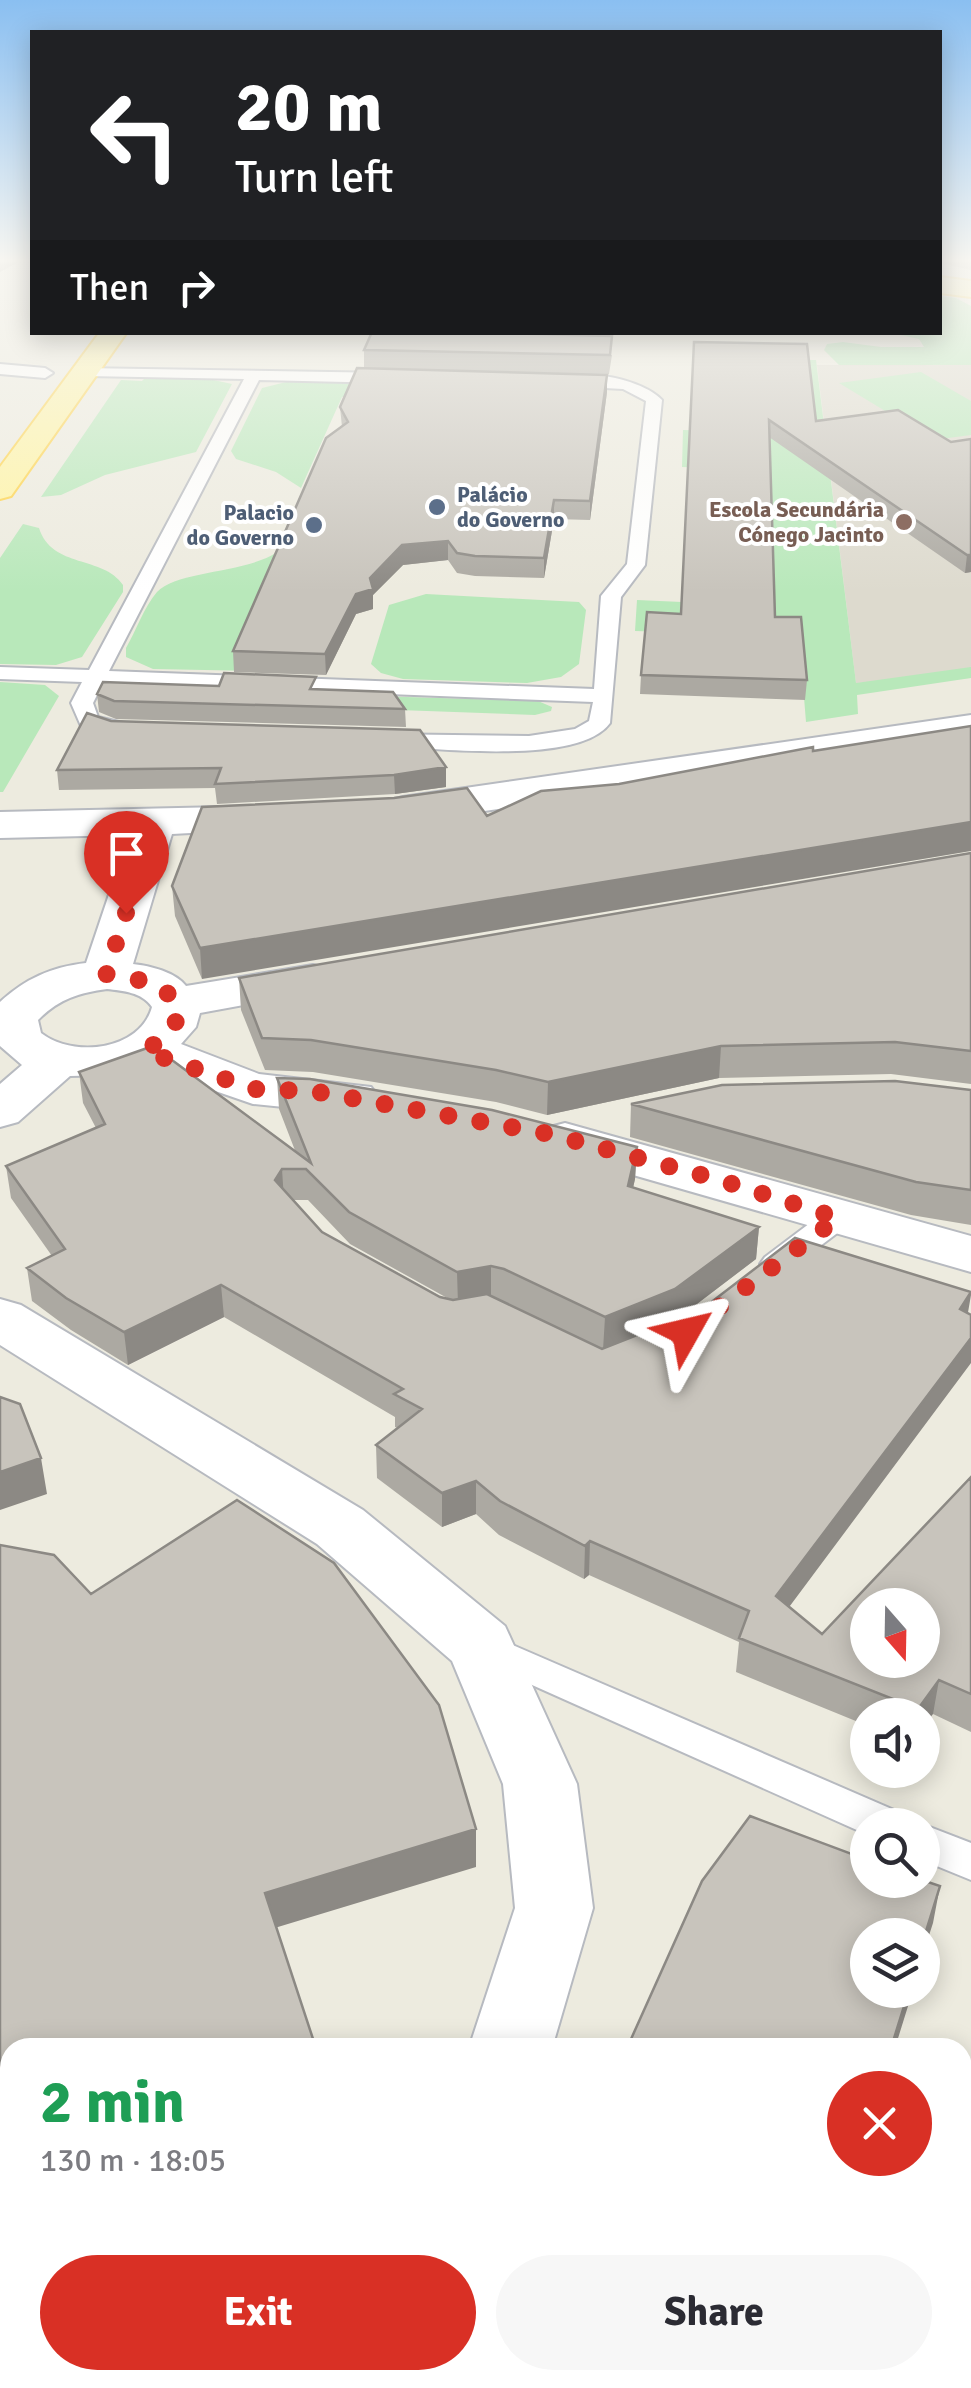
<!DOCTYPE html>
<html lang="en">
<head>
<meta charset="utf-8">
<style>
	body { margin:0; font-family:Signika,sans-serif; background:#f7f7f7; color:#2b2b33; height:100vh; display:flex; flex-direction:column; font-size:38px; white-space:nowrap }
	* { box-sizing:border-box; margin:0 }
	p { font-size:32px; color:#7c7c81 }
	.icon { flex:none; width:55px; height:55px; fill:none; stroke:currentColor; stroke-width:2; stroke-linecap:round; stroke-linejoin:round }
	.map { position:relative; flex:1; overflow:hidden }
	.sheet { position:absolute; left:0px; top:2038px; width:972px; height:352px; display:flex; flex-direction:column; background:#fff; border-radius:30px 30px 0 0; box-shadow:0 5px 25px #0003 }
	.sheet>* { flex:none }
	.banner { position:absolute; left:30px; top:30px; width:912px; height:305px; border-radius:0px; box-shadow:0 5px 25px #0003; background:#202124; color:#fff; overflow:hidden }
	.needle { width:65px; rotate:160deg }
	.controls { position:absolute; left:850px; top:1588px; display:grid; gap:20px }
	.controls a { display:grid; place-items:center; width:90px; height:90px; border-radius:50%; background:#fff; box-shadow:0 5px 25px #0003; font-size:50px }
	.pin { position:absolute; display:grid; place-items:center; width:85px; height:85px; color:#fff; margin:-102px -42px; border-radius:50% 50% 50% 0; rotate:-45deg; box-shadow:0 0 10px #0007 }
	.pin .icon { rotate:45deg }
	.me { position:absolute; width:110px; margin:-55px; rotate:53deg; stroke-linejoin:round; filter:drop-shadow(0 0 8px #0008) }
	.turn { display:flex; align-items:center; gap:35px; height:210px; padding:0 40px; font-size:45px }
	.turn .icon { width:130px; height:130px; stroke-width:2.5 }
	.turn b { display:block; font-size:70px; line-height:85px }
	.then { display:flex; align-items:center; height:95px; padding:0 40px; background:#0003; gap:20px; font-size:38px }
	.round { display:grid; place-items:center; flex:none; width:105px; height:105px; border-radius:52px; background:#f7f7f7 }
	.headline { display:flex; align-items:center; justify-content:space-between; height:170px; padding:0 40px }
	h1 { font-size:60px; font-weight:700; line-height:75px; color:#1e9e55 }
	.primary-button { display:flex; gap:20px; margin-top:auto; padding:20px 40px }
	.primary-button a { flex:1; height:115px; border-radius:60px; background:#d93025; color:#fff; font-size:40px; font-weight:700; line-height:115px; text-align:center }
	.primary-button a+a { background:#f7f7f7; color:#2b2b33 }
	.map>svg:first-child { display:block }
</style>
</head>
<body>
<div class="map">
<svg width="971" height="2388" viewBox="0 0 971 2388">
	<rect width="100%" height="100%" fill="#edebdf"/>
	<path fill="#dddace" d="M817,365H971V678L856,683Z"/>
	<path fill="#b8e8ba" d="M940,296L956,298L971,306V365H839L824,350L827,344L843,342L881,347H924L919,339L892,333L940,332Z
		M805,360H816L856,683L971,667V678L857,695L858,714L806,722L799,636L635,631L637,600L682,602L684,537L761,538L769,470L682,467L683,430L769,432Z
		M921,372L971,401V435L933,440L839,383Z
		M146,377L209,379L232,384L196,452L105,475L61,495L41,497L121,380L142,381Z
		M290,381L369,384L387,398L342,397L301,488L276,472L236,459L231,451L262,388Z
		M23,524L39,528C52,569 103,555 123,585V592L82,657L56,665L0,664V558Z
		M277,552L306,672L153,669L126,657V648C136,631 144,607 157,592C177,570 245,574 277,552Z
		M426,594L579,602L586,610L579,664L561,677L527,683L403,679L381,673L371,664L389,605Z
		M0,682L45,685L59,696L3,792H0Z
		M375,696L538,701L552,707L551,711L535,715L371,709Z"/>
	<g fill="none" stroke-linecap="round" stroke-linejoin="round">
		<g stroke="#b7bac0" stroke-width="4">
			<path id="lane" d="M0,364L45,368L53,373L45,378L0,374Z
				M82,368L391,373L399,378L391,383L259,380L109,671L594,689L601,596L627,564L646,401L623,389L567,386L559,381C582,366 644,380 662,400L645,565L621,597L610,723C579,766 435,748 385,746L377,744L374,739L377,734L529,736L575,729L589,721L593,702L103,683L93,703L98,717L127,724L130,729L119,736L81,726L71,703L82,682L0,679V667L89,670L244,379L87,376L79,371Z
				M837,1209L848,1211L852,1218L848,1225L787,1271H765L760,1264L765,1257L826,1211Z
				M487,1634L901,1813L907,1825H868V1835L474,1659L468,1649L474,1639Z
				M922,1824L971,1843V1880L922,1860V1825H918Z
				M971,2207V2297L962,2300V2211Z
				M962,2365L969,2380L967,2388H915L917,2380H962Z"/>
		</g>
		<g stroke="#b7bac0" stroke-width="4">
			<path id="street" d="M971,715V739L403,823L388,819L382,810L388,801L403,797Z
				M272,806L287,810L293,819L287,828L172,834L133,964C151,966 175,972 186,986L313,965L330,969L337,979L330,989L200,1013L196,1027L181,1044L259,1074L371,1087L379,1098L371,1109L353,1114L253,1104L143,1066L113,1075L70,1076L18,1122L0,1127V1084L22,1065L0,1046V1002C25,979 51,967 86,963L129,835L0,838V812ZM107,989C123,991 142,992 152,1007C140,1051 73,1058 41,1033L38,1020C59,999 78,993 107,989Z
				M565,1123L971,1236V1272L546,1150L538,1139L546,1128Z
				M0,1299L21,1305L363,1510L505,1626L577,1784L593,1908L552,2048H469L515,1908L503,1784L452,1661L317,1544L0,1345Z
				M372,2380H466L464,2388H370Z"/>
		</g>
		<g stroke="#ffd346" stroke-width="4">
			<path id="primary" d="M940,277L971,281V297L940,293Z
				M100,332H127L11,496L0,499V467Z"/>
		</g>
		<use href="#lane" fill="#fff" fill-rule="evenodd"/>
		<use href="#street" fill="#fff" fill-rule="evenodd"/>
		<use href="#primary" fill="#fff4a2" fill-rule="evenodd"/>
	</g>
	<path fill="#aca9a2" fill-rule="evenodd" d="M940,258H971V270L940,263Z
		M694,342L816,421L951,442L971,439V572L965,573L769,437L775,617L807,680L805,700L640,694L641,675L681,614Z
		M364,350L612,355L609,374L507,372L607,392L590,520L554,519L544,578L475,576L457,573L448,560L403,565L373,595V609L356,614L326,675L234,672L233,651L342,427L340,407L364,369Z
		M316,689L405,709L406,727L116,719L99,712L97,694Z
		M111,721L446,767V787L395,794L217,804L215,788L59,790L57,770Z
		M202,807V979L175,916L172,886Z
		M971,853V1084L891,1074L719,1078L547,1115L496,1102L313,1072L265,1070L241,1010L239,978Z
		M79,1072L296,1153L279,1109L277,1078L637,1147L635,1179L633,1188L759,1227L756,1259L676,1320L789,1607L822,1634L971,1477V1732L933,1714L868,1715V1726L736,1672L739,1642L589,1575L584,1579L499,1535L476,1514L442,1527L377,1478L376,1445L398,1428L395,1427V1417L224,1317L128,1365L71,1330L32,1301L27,1268L52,1256L11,1198L6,1166L96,1128L83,1103ZM294,1200H308L350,1244L449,1299L440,1297L322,1232Z
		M971,1090V1225L911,1215L630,1137L631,1104Z"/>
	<path fill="#8c8984" d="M0,258H26L0,272Z
		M607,375V392L590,520V501Z
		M554,500V519L544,578V558Z
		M448,541V560L403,565L373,595V609L356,614L326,675L325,654L356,594L370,578L402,545Z
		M967,555H971V572L965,573Z
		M446,767V787L395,794L394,775Z
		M971,822V851L202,979L200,948Z
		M721,1046L719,1078L547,1115L548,1082Z
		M637,1147L635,1179L626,1218L628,1186Z
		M282,1169L284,1200L275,1180Z
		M759,1227L756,1259L673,1322L603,1350L605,1317Z
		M491,1266V1298L458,1304L457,1272Z
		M221,1285L224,1317L128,1365L124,1332Z
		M971,1293V1295L966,1324L960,1309Z
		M971,1338V1363L772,1630L776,1596Z
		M41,1458L47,1494L0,1510V1472Z
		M476,1481V1514L442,1527V1493Z
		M590,1541L589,1575L584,1579L585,1546Z
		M939,1680L933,1714L922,1728V1715H917L918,1709Z
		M476,1829V1867L268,1930L265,1893Z
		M940,1886L933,1923L922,1957V1944Z
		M909,1990H913L895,2048H891Z
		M323,2380H335L333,2388H321Z"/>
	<path fill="#c8c4bc" stroke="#8c8984" stroke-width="2.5" fill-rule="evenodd" d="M372,332H456L612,336L610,355L364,350Z
		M694,342L807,344L816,421L898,410L951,442L971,439V555H967L769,420L775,617H801L807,680L641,675L647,612L681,614Z
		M357,368L607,375L590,501L554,500L544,558L475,556L457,553L448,541L402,545L370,578L373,589L356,594L325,654L233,651L326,438L348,422L340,407Z
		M224,673L316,677L310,689L393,692L405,709L114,701L97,694L103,682L219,686Z
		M87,713L111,721L420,730L446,767L394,775L215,784L221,768L57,770Z
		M971,726V822L200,948L172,886L202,807L394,798L467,788L487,816L541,791L619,784L813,747V751Z
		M971,853V1051L895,1042L721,1046L548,1082L496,1070L311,1040L262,1038L239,978Z
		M153,1046L311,1163L277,1078L310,1079L492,1110L637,1147L628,1186L759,1227L675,1289L605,1317L504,1269L491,1266L457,1272L349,1212L306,1169H282L275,1180L322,1232L440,1297L453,1300L487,1294L602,1349L701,1310L795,1238L971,1292L960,1309L971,1315V1338L776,1596L822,1634L971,1477V1694L939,1680L918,1709L739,1638L749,1611L590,1541L585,1546L500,1501L476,1481L442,1493L376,1445L422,1409L394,1394L403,1389L221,1285L124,1332L66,1298L27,1268L65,1249L6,1166L105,1124L79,1072ZM868,1605H922V1660H868Z
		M895,1081L971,1090V1190L916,1182L631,1104L722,1085Z
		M0,1397L20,1404L41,1458L0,1472Z
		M237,1500L334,1563L439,1705L476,1829L265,1893L316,2048H10V2380H323L321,2388H0V1545L54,1555L91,1594Z
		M750,1816L868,1860V1880H922L940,1886L922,1944V1935H868V1990H909L891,2048H627L702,1881Z
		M493,2380H882L881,2388H490Z"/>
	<linearGradient id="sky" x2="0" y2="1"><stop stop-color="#8abff1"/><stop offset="0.44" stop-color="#f7f6f1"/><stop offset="1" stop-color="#f7f6f1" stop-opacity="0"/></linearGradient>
	<rect width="971" height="592" fill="url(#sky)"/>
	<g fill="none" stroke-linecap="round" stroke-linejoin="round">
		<path stroke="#d93025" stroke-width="18" stroke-dasharray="0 32.4" d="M126,913L106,974C162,979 215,1008 144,1051L254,1089L312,1091L550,1134L720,1180L838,1218L686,1332"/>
	</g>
	<g fill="#5c6f8a" stroke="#fff" stroke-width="4">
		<circle cx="437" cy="507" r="10"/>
		<circle cx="314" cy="525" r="10"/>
	</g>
	<circle fill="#8d6e63" stroke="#fff" stroke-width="4" cx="904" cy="522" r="10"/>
	<g text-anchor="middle" stroke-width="8" stroke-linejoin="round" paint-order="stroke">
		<g font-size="22" font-weight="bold" fill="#4e5e75" stroke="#fff" text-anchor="start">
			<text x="457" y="502">Palácio<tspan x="457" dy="25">do Governo</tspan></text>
			<text x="294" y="520" text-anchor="end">Palacio<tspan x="294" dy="25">do Governo</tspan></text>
		</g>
		<g font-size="22" font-weight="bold" fill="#785e54" stroke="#fff" text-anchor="end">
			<text x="884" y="517">Escola Secundária<tspan x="884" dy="25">Cónego Jacinto</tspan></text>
		</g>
	</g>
</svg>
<div class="controls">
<a><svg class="needle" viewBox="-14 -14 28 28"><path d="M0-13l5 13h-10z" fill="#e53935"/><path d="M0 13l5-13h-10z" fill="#7c7c81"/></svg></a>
<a><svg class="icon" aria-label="sound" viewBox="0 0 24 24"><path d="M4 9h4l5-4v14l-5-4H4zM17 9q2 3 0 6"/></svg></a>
<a><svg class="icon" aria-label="search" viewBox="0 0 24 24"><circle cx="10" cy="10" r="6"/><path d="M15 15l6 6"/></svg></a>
<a><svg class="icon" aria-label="layers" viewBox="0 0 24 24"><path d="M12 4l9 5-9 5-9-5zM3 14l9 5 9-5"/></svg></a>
</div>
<div class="pin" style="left:126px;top:913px;background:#d93025"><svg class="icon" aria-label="arrive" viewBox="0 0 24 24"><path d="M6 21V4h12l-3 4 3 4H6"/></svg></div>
<svg class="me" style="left:686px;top:1332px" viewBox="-20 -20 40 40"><path d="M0-17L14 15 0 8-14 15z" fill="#d93025" stroke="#fff" stroke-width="4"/></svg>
<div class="banner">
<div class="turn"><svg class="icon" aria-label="left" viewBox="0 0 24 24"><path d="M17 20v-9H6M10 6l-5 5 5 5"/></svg><div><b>20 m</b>Turn left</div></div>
<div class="then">Then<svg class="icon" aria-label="right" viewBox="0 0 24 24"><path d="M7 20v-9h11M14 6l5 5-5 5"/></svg></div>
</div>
<section class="sheet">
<div class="headline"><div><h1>2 min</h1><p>130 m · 18:05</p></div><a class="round" style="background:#d93025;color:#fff"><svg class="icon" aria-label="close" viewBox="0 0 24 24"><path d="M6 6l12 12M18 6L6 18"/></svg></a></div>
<div class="primary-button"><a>Exit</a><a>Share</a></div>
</section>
</div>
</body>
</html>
